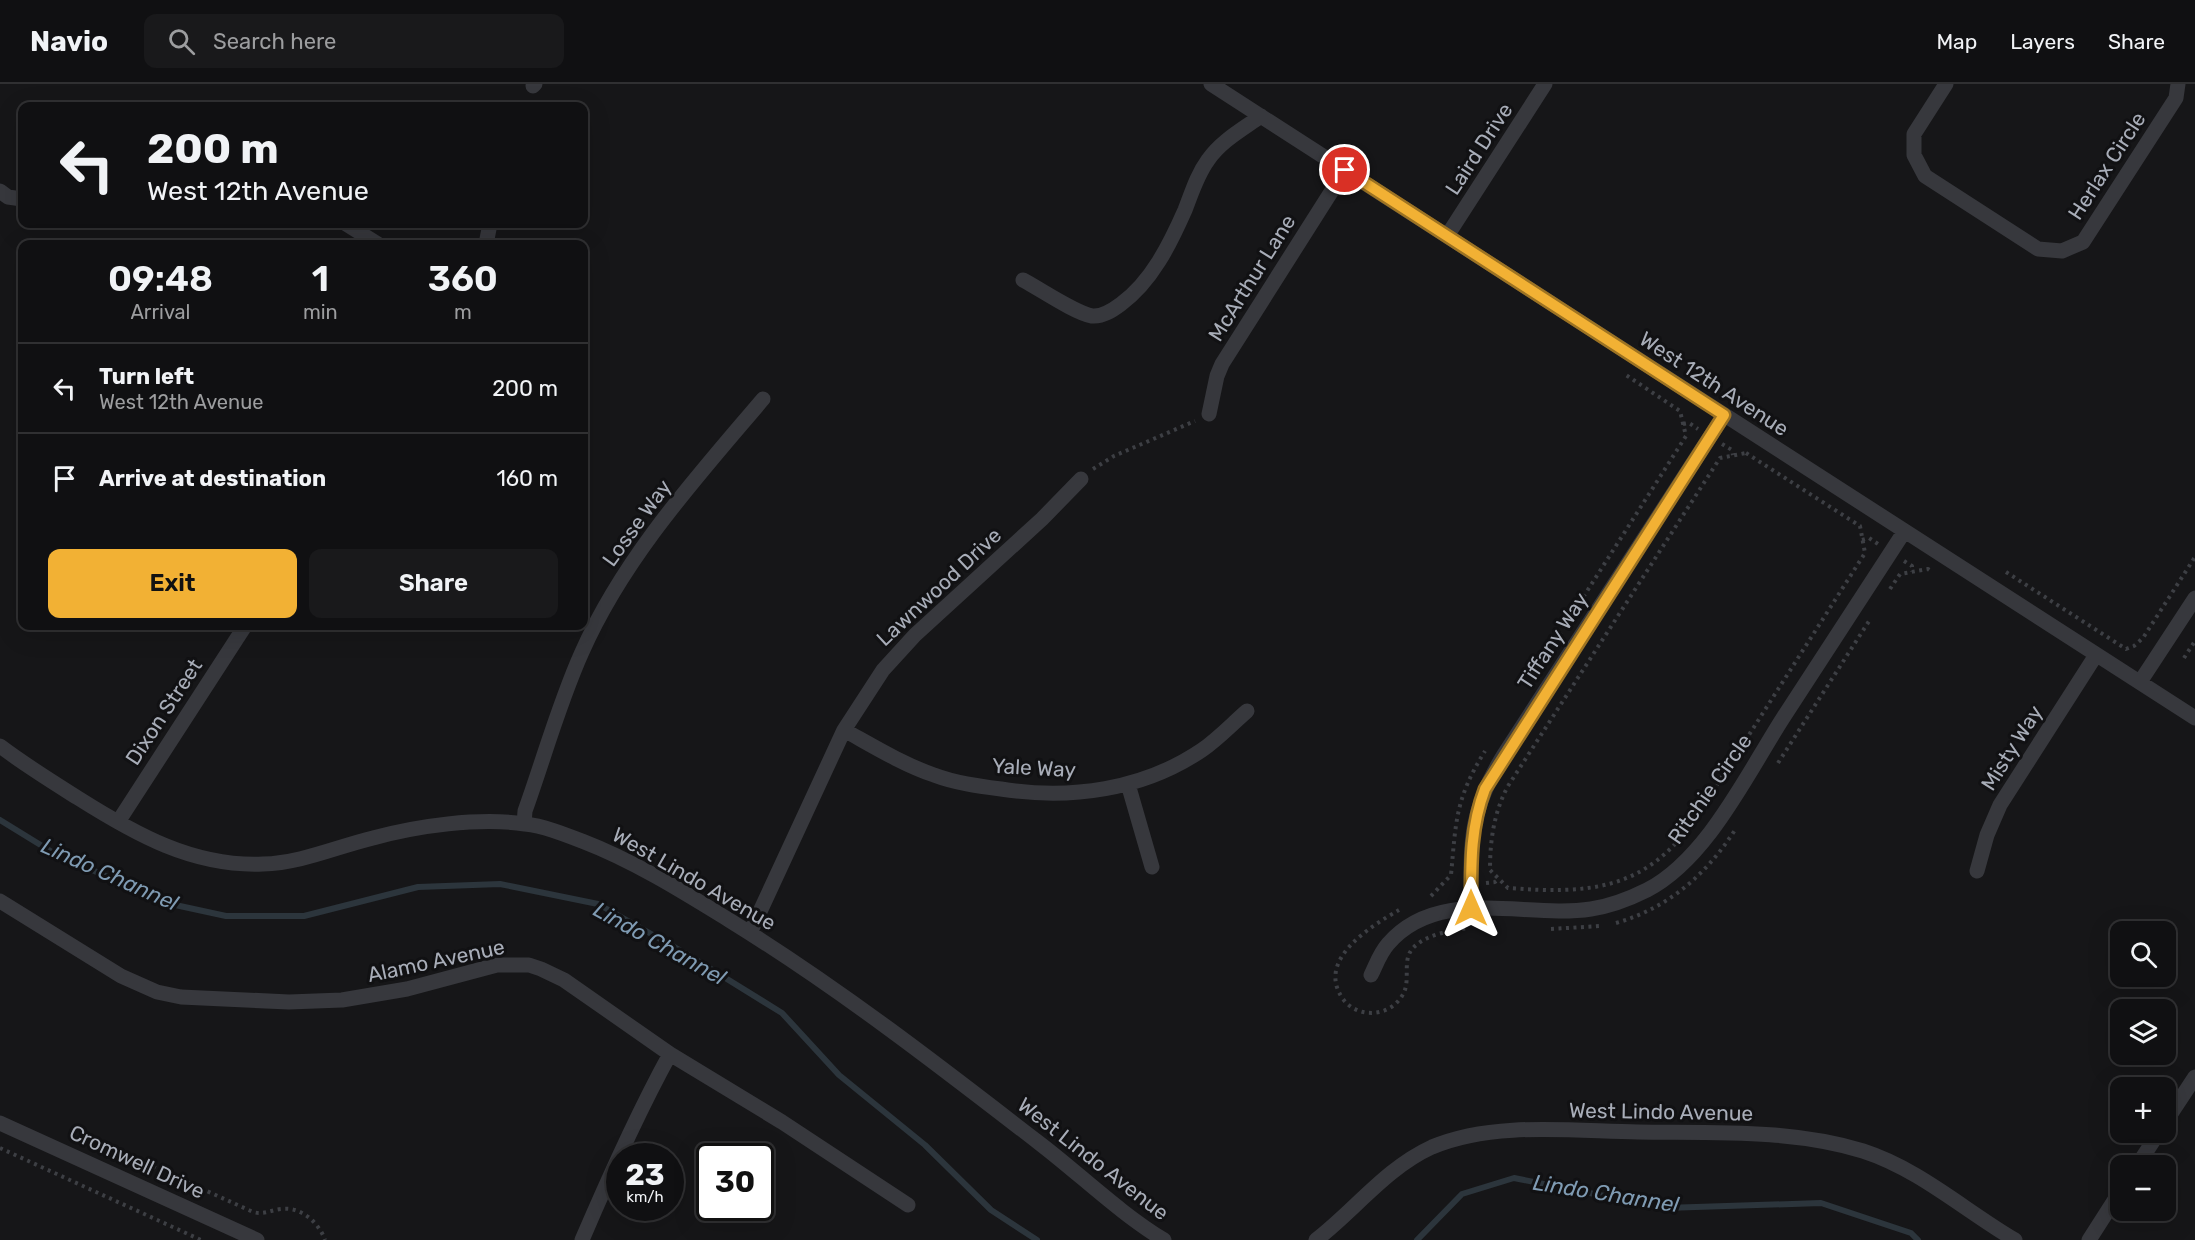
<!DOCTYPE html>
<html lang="en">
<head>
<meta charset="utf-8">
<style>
	body { margin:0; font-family:Rubik,sans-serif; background:#19191b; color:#f1f3f6; height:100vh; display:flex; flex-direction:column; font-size:22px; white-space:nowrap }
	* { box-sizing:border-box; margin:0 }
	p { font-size:20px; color:#9c9d9f }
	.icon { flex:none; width:33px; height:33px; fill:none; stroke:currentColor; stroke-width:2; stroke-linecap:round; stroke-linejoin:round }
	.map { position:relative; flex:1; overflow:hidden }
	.side { position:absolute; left:18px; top:156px; width:570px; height:390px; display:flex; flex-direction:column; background:#101012; border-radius:12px; box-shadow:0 6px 24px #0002,0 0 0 2px #303032 }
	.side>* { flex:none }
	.hud { position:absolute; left:18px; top:18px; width:570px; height:126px; border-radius:12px; box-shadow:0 6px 24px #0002,0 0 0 2px #303032; background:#101012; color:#f1f3f6; overflow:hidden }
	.fabs { position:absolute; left:2110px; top:837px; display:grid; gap:12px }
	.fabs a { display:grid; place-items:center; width:66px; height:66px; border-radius:12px; background:#101012; box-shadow:0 6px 24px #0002,0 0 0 2px #303032; font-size:30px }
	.speed { position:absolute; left:606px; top:1059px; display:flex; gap:12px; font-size:30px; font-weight:700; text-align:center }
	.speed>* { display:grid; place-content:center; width:78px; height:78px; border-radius:50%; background:#101012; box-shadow:0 6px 24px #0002,0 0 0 2px #303032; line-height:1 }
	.speed small { font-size:15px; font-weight:400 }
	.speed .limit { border:3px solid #111; border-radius:9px; background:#fff; color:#111 }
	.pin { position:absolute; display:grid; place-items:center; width:51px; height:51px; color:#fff; margin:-26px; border:3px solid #fff; border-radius:50%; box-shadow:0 2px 6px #0007 }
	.me { position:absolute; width:66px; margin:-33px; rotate:0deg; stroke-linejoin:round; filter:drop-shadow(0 0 4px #0008) }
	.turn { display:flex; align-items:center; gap:21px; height:126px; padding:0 30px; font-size:27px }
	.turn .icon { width:78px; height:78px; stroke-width:2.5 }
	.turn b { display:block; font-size:42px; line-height:51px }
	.eta { display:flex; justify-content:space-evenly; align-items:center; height:102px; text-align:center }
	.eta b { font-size:36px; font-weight:600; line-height:42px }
	.primary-button { display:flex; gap:12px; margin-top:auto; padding:12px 30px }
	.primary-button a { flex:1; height:69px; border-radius:12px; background:#f2b134; color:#111; font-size:24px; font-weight:600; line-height:69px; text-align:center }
	.primary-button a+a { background:#19191b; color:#f1f3f6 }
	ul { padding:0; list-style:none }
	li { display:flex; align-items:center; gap:18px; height:90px; padding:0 30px; border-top:2px solid #303032 }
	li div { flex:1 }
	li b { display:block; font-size:22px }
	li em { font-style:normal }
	header { display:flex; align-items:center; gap:36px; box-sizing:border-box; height:84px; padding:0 30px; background:#101012; border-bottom:2px solid #303032 }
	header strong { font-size:28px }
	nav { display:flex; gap:33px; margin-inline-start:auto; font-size:21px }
	.search { width:420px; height:54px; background:#19191b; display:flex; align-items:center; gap:15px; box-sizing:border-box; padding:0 21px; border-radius:12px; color:#9c9d9f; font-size:22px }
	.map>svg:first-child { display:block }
</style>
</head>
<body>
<header>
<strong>Navio</strong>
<div class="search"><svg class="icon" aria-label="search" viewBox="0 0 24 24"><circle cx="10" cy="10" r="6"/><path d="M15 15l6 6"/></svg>Search here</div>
<nav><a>Map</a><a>Layers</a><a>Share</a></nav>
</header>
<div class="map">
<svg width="2195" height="1156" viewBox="0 0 2195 1156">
	<rect width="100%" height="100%" fill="#161618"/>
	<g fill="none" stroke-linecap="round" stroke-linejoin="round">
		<path stroke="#2c353c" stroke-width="6" d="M0,736L52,768L166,819L226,832H304L418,803L500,800L598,820L685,869L782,929L839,991L925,1061L991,1126L1037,1156
			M1417,1156L1462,1110L1514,1094L1665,1124L1821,1119L1911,1149L1918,1156"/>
		<path stroke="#3d3f44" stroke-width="4" stroke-dasharray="3 4.5" stroke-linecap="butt" d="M1683,340L1689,339L1698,345
			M1722,360L1732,366L1733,371
			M1746,369L1860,442L1865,469L1694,737C1644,807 1588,810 1508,804L1490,786C1490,756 1494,728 1508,702L1720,374Z
			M1093,385L1114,372L1195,337
			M1862,456L1869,454L1878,460
			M1904,477L1912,482V488
			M2006,488L2126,565L2134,562L2143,554L2195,473
			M1890,505L1900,490L1928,485L1931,487
			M2184,574L2195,557
			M1531,595L1686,352L1680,327L1623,289
			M1778,679L1871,534
			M1486,799L1495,798L1499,795
			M1431,812L1451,791C1456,738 1455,715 1485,667
			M1399,826C1371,842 1315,876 1343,915C1358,935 1389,933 1402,912C1412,897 1401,877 1413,864C1425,851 1451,846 1469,844
			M1616,839C1668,824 1706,791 1735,746
			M1551,845L1600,842
			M0,1064L201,1156
			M97,1064L104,1063L119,1067L253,1128C263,1131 271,1126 281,1125C301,1122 319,1139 325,1156"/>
		<path stroke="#37383d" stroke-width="15" d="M1211,0L2195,634
			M1946,0L1914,50V71L1925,92L2038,165L2062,167L2083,158L2176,14L2178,0
			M533,2L535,0
			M0,107L8,113L22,115
			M346,140L378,160
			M1447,152L1545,0
			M486,160L490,140
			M1023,196C1040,205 1075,229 1092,232C1103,233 1113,226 1121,220C1152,197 1170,160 1185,126C1192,108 1197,91 1208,76C1221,57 1243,45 1261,32
			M1209,330L1217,292L1222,280L1345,86
			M2140,598L2195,514
			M844,646C873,662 902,680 934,691C955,699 978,702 1001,705C1070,716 1143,706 1202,666C1218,655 1232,640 1247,627
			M0,662C25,681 51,697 78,714C135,750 193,783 263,780C301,779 336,763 373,754C417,742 479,733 525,740C544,742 564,750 582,757C634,777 682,807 729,836C839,904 941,983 1043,1062C1083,1093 1121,1130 1164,1156
			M1128,700L1152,783
			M118,738L245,542
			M524,740L525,727C544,674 559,619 582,568C624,473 696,394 763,315
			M1977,787L1987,751L2000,721L2096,571
			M0,817L121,892L157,908L181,913L289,918L342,916L407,905L497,881H529L541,885L564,896L670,970L782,1038L908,1121
			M1471,824C1471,759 1468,730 1503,672L1724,331
			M750,849L844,646L883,586L915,551L1042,435L1081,395
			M1371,891C1376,881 1380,869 1388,860C1439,801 1526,835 1591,825C1611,822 1629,815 1647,806C1707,775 1747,690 1783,634C1823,572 1864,510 1904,448
			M2166,1037L2195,993
			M0,1039L257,1156
			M2137,1082L2159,1048
			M582,1156C609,1093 637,1030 670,970
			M1316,1156C1355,1126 1386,1084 1432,1063C1493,1037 1573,1047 1638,1048C1712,1049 1792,1045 1863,1067C1919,1085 1964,1126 2015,1156
			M2089,1156L2121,1106"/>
	</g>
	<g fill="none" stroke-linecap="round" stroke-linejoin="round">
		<g stroke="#9d7322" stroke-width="15">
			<path id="route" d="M1345,86L1724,331L1485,705C1470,744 1471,782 1471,824"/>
		</g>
		<use href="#route" stroke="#f2b134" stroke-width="10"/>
	</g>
	<g text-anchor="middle" stroke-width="6" stroke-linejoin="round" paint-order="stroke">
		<g font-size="21" fill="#a8adb8" stroke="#111113">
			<text transform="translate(1479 65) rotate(-57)" y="7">Laird Drive</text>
			<text transform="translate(2107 82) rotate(-57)" y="7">Herlax Circle</text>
			<text transform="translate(1252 194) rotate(-58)" y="7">McArthur Lane</text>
			<text transform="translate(1714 300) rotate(33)" y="7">West 12th Avenue</text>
			<text transform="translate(637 439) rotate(-54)" y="7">Losse Way</text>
			<text transform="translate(939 503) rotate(-43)" y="7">Lawnwood Drive</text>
			<text transform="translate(1553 557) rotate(-57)" y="7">Tiffany Way</text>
			<text transform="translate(164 628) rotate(-57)" y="7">Dixon Street</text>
			<text transform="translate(2012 664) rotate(-58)" y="7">Misty Way</text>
			<text transform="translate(1034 684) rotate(3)" y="7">Yale Way</text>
			<text transform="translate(1710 705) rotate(-55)" y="7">Ritchie Circle</text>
			<text transform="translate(694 795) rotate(30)" y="7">West Lindo Avenue</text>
			<text transform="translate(436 877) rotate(-12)" y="7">Alamo Avenue</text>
			<text transform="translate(1661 1028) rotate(1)" y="7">West Lindo Avenue</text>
			<text transform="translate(1093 1075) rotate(38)" y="7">West Lindo Avenue</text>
			<text transform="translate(137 1078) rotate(25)" y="7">Cromwell Drive</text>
		</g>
		<g font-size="22" font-style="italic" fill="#7f9bb3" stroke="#111113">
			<text transform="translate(110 790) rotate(24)" y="8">Lindo Channel</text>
			<text transform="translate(660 859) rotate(29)" y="8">Lindo Channel</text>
			<text transform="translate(1606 1109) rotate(9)" y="8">Lindo Channel</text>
		</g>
	</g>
</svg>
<div class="fabs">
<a><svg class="icon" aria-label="search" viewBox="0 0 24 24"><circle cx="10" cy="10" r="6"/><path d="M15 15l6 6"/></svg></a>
<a><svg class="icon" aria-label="layers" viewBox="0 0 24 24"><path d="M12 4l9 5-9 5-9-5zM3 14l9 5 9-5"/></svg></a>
<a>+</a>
<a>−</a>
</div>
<div class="speed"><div>23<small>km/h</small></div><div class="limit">30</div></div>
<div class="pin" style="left:1345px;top:86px;background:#d93025"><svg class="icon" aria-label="arrive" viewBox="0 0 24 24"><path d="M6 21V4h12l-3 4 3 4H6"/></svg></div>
<svg class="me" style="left:1471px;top:824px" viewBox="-20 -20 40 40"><path d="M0-17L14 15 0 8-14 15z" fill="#f2b134" stroke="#fff" stroke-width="4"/></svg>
<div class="hud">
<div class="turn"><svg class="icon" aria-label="left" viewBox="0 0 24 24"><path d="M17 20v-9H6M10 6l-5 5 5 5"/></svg><div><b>200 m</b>West 12th Avenue</div></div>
</div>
<section class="side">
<div class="eta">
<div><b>09:48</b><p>Arrival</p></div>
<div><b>1</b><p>min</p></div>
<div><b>360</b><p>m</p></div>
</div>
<ul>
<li><svg class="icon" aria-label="left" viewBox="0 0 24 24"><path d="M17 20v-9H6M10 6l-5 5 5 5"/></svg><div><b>Turn left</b><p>West 12th Avenue</p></div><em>200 m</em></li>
<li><svg class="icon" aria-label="arrive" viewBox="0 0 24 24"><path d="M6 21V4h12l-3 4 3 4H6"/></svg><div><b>Arrive at destination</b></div><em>160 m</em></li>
</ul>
<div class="primary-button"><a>Exit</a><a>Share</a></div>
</section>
</div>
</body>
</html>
